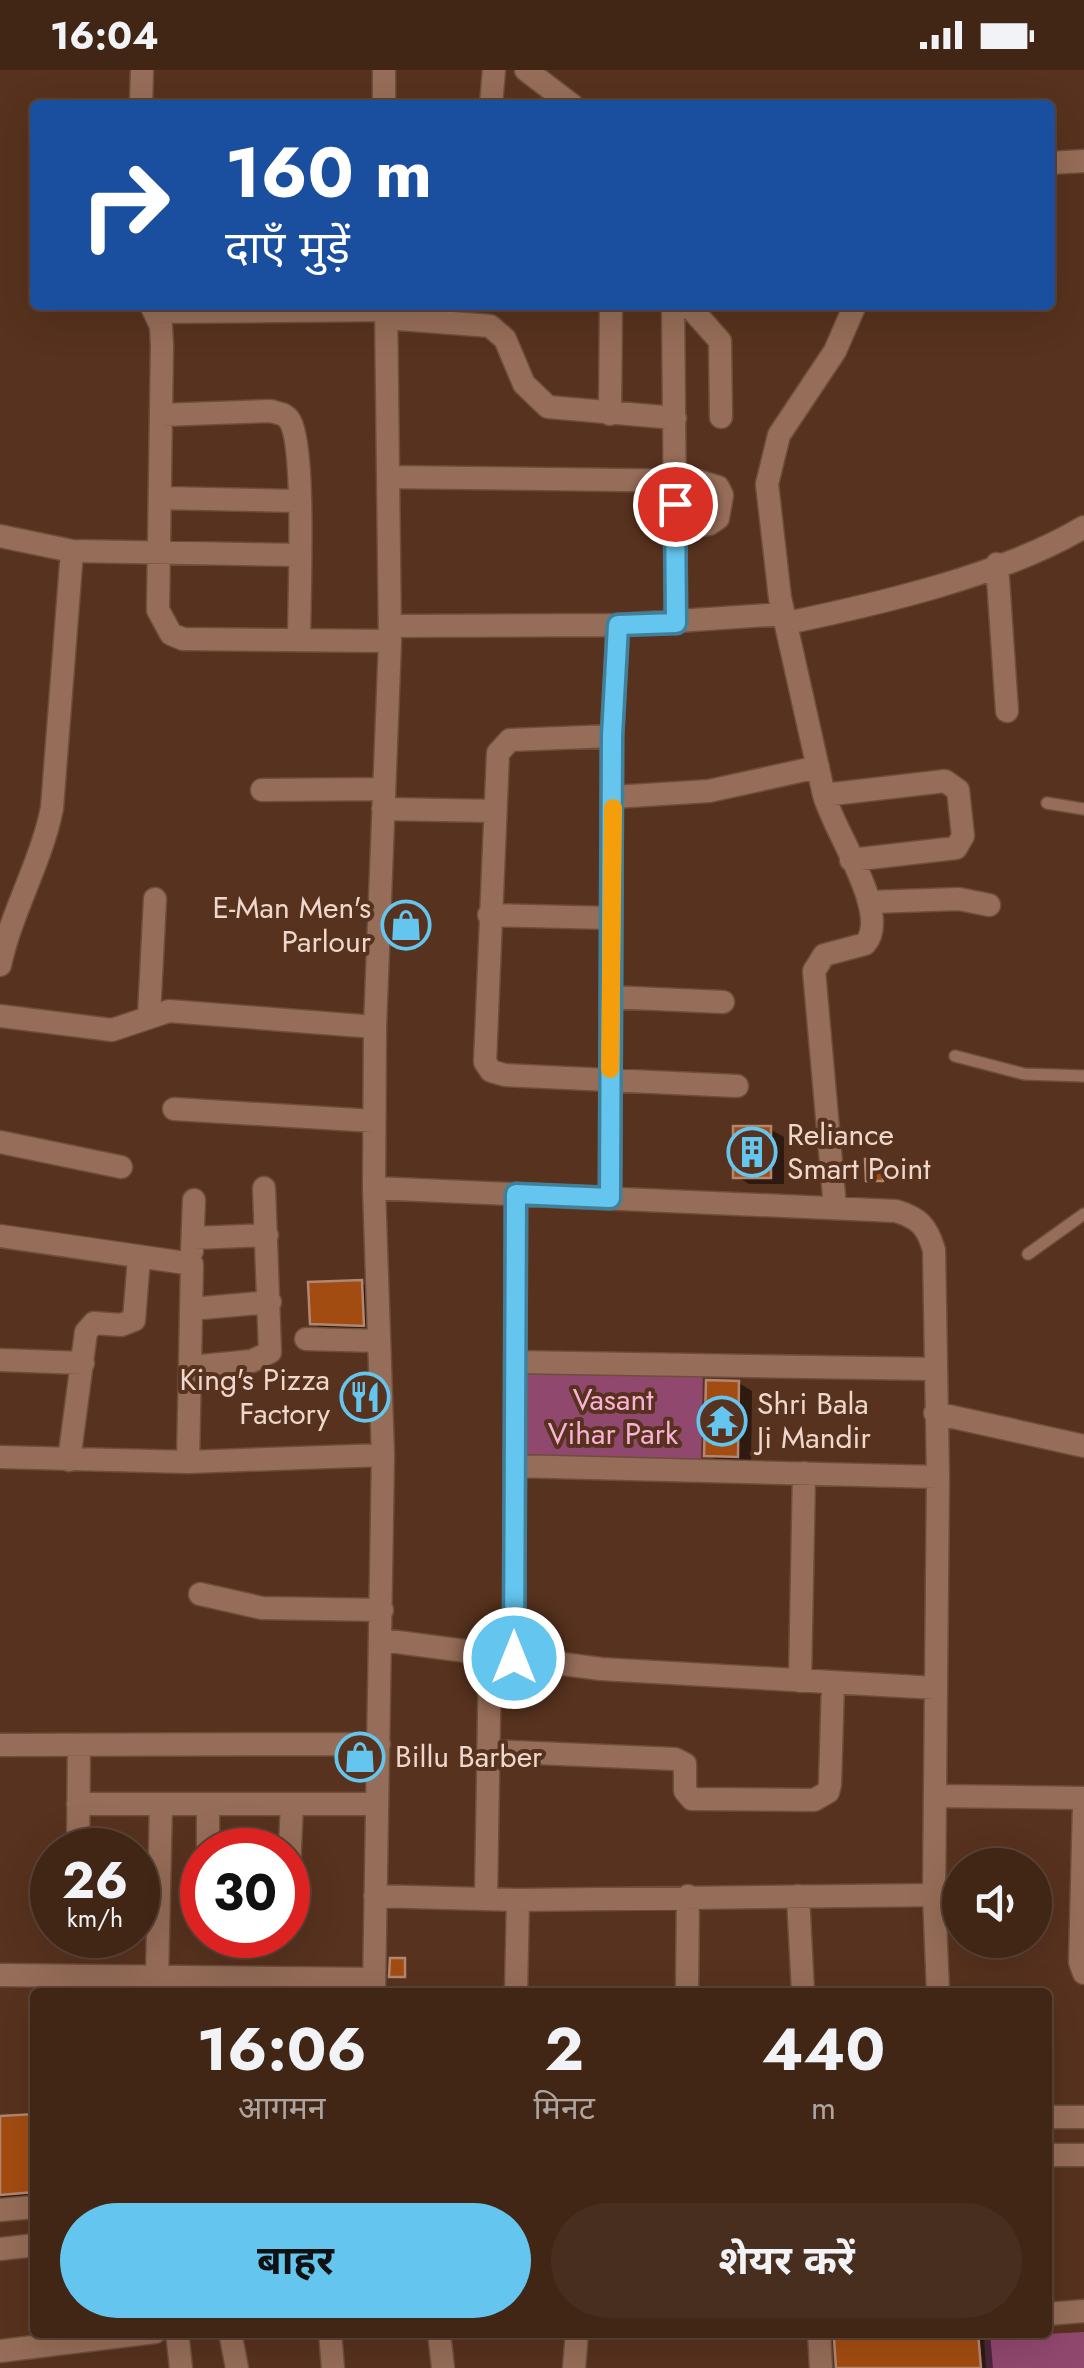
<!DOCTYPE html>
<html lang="hi">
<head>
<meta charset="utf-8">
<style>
	body { margin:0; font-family:Jost,"Noto Sans Devanagari",sans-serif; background:#482e1f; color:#f1f3f6; height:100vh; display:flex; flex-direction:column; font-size:38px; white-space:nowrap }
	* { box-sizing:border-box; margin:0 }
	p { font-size:32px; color:#aea5a1 }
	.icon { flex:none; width:55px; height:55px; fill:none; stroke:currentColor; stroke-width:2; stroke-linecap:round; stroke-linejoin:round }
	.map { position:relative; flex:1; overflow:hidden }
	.drawer { position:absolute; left:30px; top:1918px; width:1022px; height:350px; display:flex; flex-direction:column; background:#412616; border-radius:10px; box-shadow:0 10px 40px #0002,0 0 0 2px #5a4335 }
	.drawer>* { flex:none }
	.hud { position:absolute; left:30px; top:30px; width:1025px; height:210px; border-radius:10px; box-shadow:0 10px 40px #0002,0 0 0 2px #5a4335; background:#1a4fa0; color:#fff; overflow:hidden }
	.controls { position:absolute; left:942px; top:1778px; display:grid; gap:20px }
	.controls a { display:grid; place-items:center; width:110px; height:110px; border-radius:50%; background:#412616; box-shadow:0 10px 40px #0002,0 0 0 2px #5a4335; font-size:50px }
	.speed { position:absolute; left:30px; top:1758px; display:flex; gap:20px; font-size:50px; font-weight:700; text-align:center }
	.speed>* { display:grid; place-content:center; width:130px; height:130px; border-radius:50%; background:#412616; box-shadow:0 10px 40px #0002,0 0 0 2px #5a4335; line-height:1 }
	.speed small { font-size:25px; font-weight:400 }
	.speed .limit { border:15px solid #d22; background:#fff; color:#111 }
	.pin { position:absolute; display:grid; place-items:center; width:85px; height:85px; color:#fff; margin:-42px; border:5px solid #fff; border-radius:50%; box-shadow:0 2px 10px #0007 }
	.me { position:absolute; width:110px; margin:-55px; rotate:0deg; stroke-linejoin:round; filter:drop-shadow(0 0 8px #0008) }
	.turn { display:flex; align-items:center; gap:35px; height:210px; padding:0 30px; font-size:45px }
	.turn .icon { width:130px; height:130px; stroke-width:2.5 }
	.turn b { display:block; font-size:70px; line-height:85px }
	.eta { display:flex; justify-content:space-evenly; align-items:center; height:170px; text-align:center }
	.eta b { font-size:60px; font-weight:700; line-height:70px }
	.cta { display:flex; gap:20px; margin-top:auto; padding:20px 30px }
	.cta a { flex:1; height:115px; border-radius:60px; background:#64c5ee; color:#111; font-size:40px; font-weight:700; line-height:115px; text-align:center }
	.cta a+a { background:#482e1f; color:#f1f3f6 }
	.status { display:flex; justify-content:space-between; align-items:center; height:70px; padding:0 50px; background:#412616; direction:ltr }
	.status svg { height:28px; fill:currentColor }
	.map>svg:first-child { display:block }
</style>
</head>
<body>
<div class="status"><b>16:04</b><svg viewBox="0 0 49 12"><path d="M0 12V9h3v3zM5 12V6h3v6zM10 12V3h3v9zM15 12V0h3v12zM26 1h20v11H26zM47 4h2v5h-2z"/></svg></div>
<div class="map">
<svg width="1084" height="2298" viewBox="0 0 1084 2298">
	<rect width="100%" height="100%" fill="#57321e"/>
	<path fill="#91486f" d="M526,1300L703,1304L701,1394L524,1390Z
		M1084,2262V2298H986L984,2267Z"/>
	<path fill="#0007" d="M770,1059L784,1067V1114H749L736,1106Z
		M882,1091L886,1111L868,1110Z
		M361,1213L375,1221L377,1262L326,1261L312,1253Z
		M739,1313L752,1321L751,1393L720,1392L707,1384Z
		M349,1692H362L371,1699L358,1700Z
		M35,2047V2133L16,2136L0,2127V2049Z
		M901,2262H990L993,2298H838Z"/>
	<path fill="#a34c11" stroke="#b28771" stroke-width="2.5" d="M733,1056H771V1108H733Z
		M883,1088V1111H866L865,1089Z
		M362,1210L364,1256L310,1254L308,1212Z
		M706,1310L739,1311L738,1387L704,1386Z
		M390,1888H405V1907H389Z
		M35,2044V2122L0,2125V2046Z
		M878,2262H978L981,2298H836L834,2268Z"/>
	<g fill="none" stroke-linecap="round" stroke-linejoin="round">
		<g stroke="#6d4e3c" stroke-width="14">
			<path id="lane" d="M1047,733L1084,739
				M955,986L1024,1004L1084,1006
				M1028,1184L1084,1144"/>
		</g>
		<g stroke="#6d4e3c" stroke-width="25">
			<path id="street" d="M384,0V35
				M526,0L572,35
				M141,35L142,0
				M491,35L494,0
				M1050,93L1084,91
				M151,235L161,256L162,276L158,540L171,564L183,569L390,571
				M673,235L676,553
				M688,235L720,271L721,347
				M155,242L386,240
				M386,248L490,256L505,269L524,314L548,337L675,348
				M610,344L611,235
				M161,345L270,341C278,343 285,343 290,351C306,378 299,531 299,570
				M388,407L698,411L718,417L722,425L718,448L709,454L675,458
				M160,428L297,431
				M0,466L72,481L298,485
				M997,494L1007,641
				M787,553C878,534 1004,505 1084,457
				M390,556L618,555L784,544
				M612,666L510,670L498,683L485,992L491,1001L505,1005L737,1016
				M262,720L384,719
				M824,725L945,711L958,720L963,766L956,778L851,790
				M614,727L709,721L818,697
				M383,739L495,741
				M871,832L959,829L989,835
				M489,845L611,848
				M0,895C12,840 41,793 52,738L72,481
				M611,927L723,932
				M149,945L155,829
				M0,946L112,960L169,941L375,957
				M174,1039L374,1051
				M0,1072L121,1097
				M374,1118L896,1141C919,1148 927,1156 934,1180L938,1407L934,1825L938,1922
				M610,1128L612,666L618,555
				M835,1137L814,901L824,885L865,874C892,844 834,762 824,725L780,528L767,414L779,365L835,281L855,235
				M0,1166L192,1194L188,1392
				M193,1168L267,1165
				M192,1181L194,1130
				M191,1239L270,1232
				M306,1269L379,1271
				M0,1290L83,1293
				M515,1292L934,1299
				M190,1297L252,1291L270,1282L264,1118
				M935,1343L1084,1376
				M0,1387L188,1392L383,1385
				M69,1390L86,1262L94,1253L121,1255L134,1250L139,1188
				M515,1396L938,1407
				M200,1524L262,1538L382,1540
				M382,1570L601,1599L936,1618
				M514,1588L516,1124
				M800,1611L804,1403
				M0,1675L379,1674
				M489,1681L675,1689L685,1694V1721L692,1729L814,1730L828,1722L830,1714L833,1613
				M935,1726L1084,1728
				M78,1734H377
				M208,1734V1780
				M1084,1736L1080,1892L1084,1903
				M78,1780L79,1675
				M288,1821L292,1734
				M375,1826L518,1830L934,1825
				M798,1826L803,1922
				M486,1827L490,1585
				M0,1905L373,1909
				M157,1907L161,1734
				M374,1922L383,1385L374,1118L375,957L390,571L386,235
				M516,1922L518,1830
				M687,1922L688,1826
				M1048,2047H1084
				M1048,2085H1084
				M0,2140L35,2137
				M0,2179L35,2175
				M1048,2244L1084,2241
				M177,2262L181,2298
				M230,2262L237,2298
				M330,2262L333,2298
				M439,2262L443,2298
				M819,2262L821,2298
				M0,2281L155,2262
				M574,2298L577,2262"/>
		</g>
		<use href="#lane" stroke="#966d58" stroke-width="11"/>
		<use href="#street" stroke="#966d58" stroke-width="22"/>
	</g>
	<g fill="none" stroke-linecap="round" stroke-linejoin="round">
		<g stroke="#41809b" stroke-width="25">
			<path id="route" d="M514,1588L516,1124L610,1128L612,666L618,555L676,553L675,434"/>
		</g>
		<use href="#route" stroke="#64c5ee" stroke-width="18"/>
		<path stroke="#f59e0b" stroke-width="18" d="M610,999L613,738"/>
	</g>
	<defs>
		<g id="shop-ring" transform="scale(2.5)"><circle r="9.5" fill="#57321e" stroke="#64c5ee" stroke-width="1.5"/><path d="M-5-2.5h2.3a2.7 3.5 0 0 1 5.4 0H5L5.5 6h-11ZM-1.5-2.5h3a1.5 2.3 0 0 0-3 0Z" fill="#64c5ee"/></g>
		<g id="building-ring" transform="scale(2.5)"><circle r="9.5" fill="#57321e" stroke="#64c5ee" stroke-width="1.5"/><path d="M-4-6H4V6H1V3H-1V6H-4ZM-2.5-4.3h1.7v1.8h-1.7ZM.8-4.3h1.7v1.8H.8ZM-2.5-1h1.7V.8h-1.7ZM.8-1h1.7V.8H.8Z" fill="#64c5ee"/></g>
		<g id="restaurant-ring" transform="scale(2.5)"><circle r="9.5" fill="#57321e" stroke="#64c5ee" stroke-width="1.5"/><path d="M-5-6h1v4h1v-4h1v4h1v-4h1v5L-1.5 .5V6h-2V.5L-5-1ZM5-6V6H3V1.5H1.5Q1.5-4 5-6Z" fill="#64c5ee"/></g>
		<g id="temple-ring" transform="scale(2.5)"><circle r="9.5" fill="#57321e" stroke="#64c5ee" stroke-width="1.5"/><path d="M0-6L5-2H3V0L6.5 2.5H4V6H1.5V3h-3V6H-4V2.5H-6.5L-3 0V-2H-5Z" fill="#64c5ee"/></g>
	</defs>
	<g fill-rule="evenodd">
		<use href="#shop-ring" x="406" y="855"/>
		<use href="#building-ring" x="752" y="1082"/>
		<use href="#restaurant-ring" x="365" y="1327"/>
		<use href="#temple-ring" x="722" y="1351"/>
		<use href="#shop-ring" x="360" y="1687"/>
	</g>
	<g text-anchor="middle" stroke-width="8" stroke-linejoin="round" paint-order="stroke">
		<g font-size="30" fill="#efd7cb" stroke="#57321e" text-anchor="start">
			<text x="371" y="848" text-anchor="end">E-Man Men's<tspan x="371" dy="34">Parlour</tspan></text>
			<text x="787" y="1075">Reliance<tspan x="787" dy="34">Smart Point</tspan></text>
			<text x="330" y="1320" text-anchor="end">King's Pizza<tspan x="330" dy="34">Factory</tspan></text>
			<text x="757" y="1344">Shri Bala<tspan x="757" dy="34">Ji Mandir</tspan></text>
			<text x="395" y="1697">Billu Barber</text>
		</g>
		<g font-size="30" fill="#fbb1d5" stroke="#57321e">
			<text x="613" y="1340">Vasant<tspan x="613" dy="34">Vihar Park</tspan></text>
		</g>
	</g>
</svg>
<div class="controls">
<a><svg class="icon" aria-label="sound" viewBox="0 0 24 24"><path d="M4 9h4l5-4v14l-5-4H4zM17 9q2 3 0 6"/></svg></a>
</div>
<div class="speed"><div>26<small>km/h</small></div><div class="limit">30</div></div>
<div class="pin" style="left:675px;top:434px;background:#d93025"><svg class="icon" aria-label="arrive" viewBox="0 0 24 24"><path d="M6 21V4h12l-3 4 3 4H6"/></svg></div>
<svg class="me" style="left:514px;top:1588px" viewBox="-20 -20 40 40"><circle r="17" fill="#64c5ee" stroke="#fff" stroke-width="3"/><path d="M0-11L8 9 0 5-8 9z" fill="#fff"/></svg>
<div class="hud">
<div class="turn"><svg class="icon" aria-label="right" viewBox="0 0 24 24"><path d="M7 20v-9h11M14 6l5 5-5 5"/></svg><div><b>160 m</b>दाएँ मुड़ें</div></div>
</div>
<section class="drawer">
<div class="eta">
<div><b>16:06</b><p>आगमन</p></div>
<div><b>2</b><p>मिनट</p></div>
<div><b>440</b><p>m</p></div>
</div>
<div class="cta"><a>बाहर</a><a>शेयर करें</a></div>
</section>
</div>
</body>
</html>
